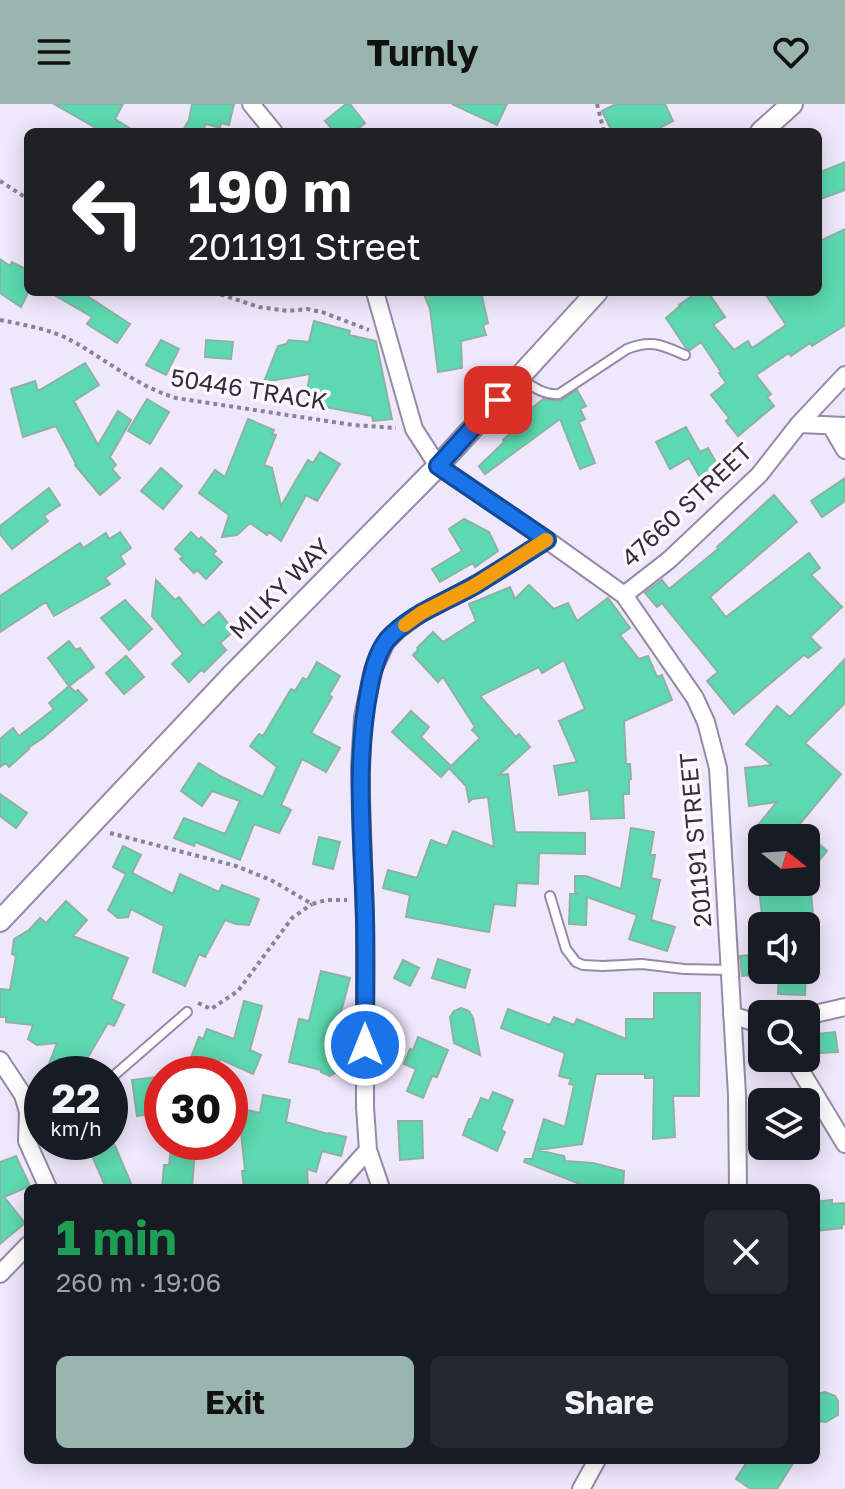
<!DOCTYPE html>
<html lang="en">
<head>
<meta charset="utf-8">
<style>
	body { margin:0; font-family:"Golos Text",sans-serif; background:#242831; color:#f1f3f6; height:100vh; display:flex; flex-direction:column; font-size:30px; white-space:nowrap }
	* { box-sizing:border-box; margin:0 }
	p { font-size:26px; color:#9ea1a6 }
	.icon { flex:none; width:44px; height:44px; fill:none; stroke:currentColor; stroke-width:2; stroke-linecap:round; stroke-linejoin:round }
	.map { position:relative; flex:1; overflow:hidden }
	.details { position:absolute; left:24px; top:1080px; width:796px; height:280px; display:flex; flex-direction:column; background:#171b24; border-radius:12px; box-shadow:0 4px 20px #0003 }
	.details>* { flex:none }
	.banner { position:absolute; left:24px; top:24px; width:798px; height:168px; border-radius:12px; box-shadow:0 4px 20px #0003; background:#202124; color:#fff; overflow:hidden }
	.needle { width:52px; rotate:107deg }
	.fabs { position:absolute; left:748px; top:720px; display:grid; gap:16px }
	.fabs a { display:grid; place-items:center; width:72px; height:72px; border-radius:12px; background:#171b24; box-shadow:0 4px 20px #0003; font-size:40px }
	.speed { position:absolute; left:24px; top:952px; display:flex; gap:16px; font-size:40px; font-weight:700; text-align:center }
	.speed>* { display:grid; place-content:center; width:104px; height:104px; border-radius:50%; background:#171b24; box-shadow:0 4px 20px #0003; line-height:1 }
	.speed small { font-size:20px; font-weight:400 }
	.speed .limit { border:12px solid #d22; background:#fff; color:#111 }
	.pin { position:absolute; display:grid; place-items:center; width:68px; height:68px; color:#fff; margin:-34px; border-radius:16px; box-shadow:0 4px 12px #0006 }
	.me { position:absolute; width:88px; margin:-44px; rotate:0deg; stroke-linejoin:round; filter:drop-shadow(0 0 6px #0008) }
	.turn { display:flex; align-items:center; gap:28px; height:168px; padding:0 32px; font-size:36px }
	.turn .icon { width:104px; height:104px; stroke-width:2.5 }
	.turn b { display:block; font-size:56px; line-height:68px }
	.round { display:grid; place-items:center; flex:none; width:84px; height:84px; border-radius:12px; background:#242831 }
	.headline { display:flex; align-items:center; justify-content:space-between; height:136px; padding:0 32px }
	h1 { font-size:48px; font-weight:700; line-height:60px; color:#1e9e55 }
	.button { display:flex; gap:16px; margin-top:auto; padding:16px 32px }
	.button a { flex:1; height:92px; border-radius:12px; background:#98b5ae; color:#111; font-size:32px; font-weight:700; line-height:92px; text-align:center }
	.button a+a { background:#242831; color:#f1f3f6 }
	header { display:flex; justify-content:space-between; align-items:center; height:104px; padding:0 32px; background:#98b5ae; color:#111; font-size:36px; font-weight:700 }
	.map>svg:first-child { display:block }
</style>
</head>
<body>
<header><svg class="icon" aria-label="menu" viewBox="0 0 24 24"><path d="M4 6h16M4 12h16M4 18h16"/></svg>Turnly<svg class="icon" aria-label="heart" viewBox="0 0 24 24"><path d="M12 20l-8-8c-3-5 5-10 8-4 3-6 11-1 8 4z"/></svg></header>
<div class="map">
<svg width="845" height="1385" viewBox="0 0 845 1385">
	<rect width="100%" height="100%" fill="#efe8fc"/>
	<path fill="#5cd9b0" stroke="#8db2a3" stroke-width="2" d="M54,0H123L115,15L136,28H103Z
		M192,0H234L229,21L221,19L220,24L206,20L202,28H182L189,16Z
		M346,0H350L365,19L354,28H334L325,17Z
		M452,0H507L497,21Z
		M616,0H665L673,17L652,28H612L602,7Z
		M845,58V86L818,96V69Z
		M845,125V221L812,242L810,239L791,252L789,249L756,271L771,290L767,293L774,302L738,332L726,317L729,314L711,291L726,279L719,269L721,268L701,238L690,246L686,244L666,214L680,202L679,201L697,188H708L725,213L713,221L734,246L748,237L752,244L786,221L764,188H818V138Z
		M0,155L10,162L12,158L28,166V189L21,203L0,189Z
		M49,188H81L130,220L117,239L87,220L92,213Z
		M423,188H481L488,219L483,221L486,231L461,237L462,264L438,268L430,205Z
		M314,217L350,227L349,231L376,237L392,315L373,317L372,312L305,299L310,270L264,278L278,242L286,240L289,236L309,238Z
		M161,236L179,245L166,271L146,261Z
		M206,236L233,238L231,255L205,253Z
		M85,259L99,281L74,297L98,341L118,307L131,316L110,353L116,361L112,365L120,374L100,391L75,361L76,360L56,322L23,333L11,285L35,277L38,287Z
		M577,286L586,302L580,305L585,315L579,318L595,359L580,365L560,315L485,370L479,362L504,338L503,336L529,312L526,309L543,295L560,297Z
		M147,295L169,308L150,340L128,327Z
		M248,315L274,326L272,330L276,331L264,361L272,364L281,402L308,356L313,359L320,348L340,360L317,397L306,391L281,437L269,428L267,431L250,419L237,431L222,433L229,411L199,389L215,366L225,373Z
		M686,323L700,348L708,344L724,373L706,384L689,354L670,365L656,338Z
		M161,364L182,382L163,405L141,387Z
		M845,374V397L822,413L811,397Z
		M49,384L60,401L44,412L48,417L12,445L0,430V422Z
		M774,391L797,418L710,493L726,513L809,449L820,464L811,471L842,503L810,533L821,544L808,554L804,551L734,610L707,577L718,568L662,499L657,503L645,489L662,476L669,485L718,445L717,443Z
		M464,415L489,428L498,447L475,463L473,459L440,478L432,465L462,447L449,425Z
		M120,428L131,444L120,452L125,460L105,474L110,480L54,512L46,498L0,528V492L80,439L83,444L106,429L109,435Z
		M191,428L199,436L201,433L216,447L213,450L222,458L206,475L197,466L194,469L180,455L183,453L175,445Z
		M156,476L175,496L179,493L203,522L219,508L234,527L220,539L226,546L204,568L201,566L189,578L172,560L183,550L152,512Z
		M529,481L554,505L568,499L577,517L608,494L630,524L620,531L639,555L648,552L657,573L662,571L672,596L624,617L626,660H630L631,675L629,676V690H623L624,714L591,715L589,686L559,691L554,662L577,658L559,617L585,605L564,556L542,569L539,563L480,592L516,633L519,630L530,643L499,671L508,670L515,728L585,729V750L539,749L538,780L517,779L515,802L494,800L489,828L406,813L410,791L383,784L388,766L417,774L431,736L447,742L453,727L494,743L488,693L472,695L469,698L466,682L449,664L480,634L472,626L475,623L443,573L438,578L413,551L418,546L417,544L433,528L443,538L476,517L469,500L510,483L515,495Z
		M125,496L152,525L129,546L101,514Z
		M69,537L76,546L80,544L94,563L69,582L48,554Z
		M126,552L144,573L124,590L106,569Z
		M845,555V599L805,639L841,670L798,722L827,747L806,773V734H762L753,727L777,698L749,702L745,664L772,661L746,640L777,602L790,613Z
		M317,558L340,572L329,591L332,593L311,629L340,644L326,668L302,655L281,701L291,706L279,729L254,720L240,756L195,738L194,742L174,734L184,714L225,730L240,697L212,687L202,702L181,687L199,659L222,673L263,693L277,663L250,642L259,630L263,632L291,585L295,587L303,574L307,576Z
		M69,582L75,588L78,586L87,596L43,634L28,644L29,645L9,663L6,659L0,663V635L13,624L19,632L54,605L49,599Z
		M411,607L429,623L421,633L451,662L441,673L392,628Z
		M0,690L27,709L16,724L0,712Z
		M631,724L654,728L650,751H655L651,774L660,776L651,816L675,823L667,847L629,835L637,811L587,793L586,821L569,820L570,790H579L575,789V772H586L621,785Z
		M319,733L340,738L333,765L313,760Z
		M123,742L141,751L132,769L173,790L180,770L219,788L222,781L259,795L249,821L236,820L225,816L205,853L199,850L185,882L153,868L164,822L131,805L128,813L118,814L108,806L126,770L113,763Z
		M810,778L814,822H763L759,783Z
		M66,797L87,816L73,832L128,854L111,895L124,901L114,922L108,919L78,970H45L57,939L37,941L28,935L33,921L6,918V913H0V885L10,886L16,852L12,850L14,835L29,826L40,814L46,819Z
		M762,850V870L742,872L740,852Z
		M438,855L470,866L465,884L432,874Z
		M403,856L419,864L410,882L394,874Z
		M779,866H806L805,891L778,890Z
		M321,867L350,874L329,953L337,957L338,967L330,972L321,968V966L289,958L299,915L309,917Z
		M654,889H700L699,992H673L675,1033L653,1035L654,974H645V970H596L582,1040L538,1046L564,1052L565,1057L593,1059L624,1067L623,1084H590L524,1058L525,1055H532L544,1015L565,1023L574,981L569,980L571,975L559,972L565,949L501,924L508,905L550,921L554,913L574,921L577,915L626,935V915H654Z
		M244,897L262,902L250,946L261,951L253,970L220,955L214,970H197L186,966L199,933L203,935L207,925L234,935Z
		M461,904L469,907L473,914L480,951L454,939L450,913L454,907Z
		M835,928L838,948L820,949L818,930Z
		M418,933L448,946L437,973L432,972L423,994L407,987L416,965L404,960L410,945L413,946Z
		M156,973L162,1008L137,1012L132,976Z
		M493,988L513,996L501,1026L505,1028L497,1047L463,1031L469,1015H472L481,994L489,997Z
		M263,991L290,996L286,1018L328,1030L329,1029L346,1033L341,1052L322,1047L316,1068L307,1065L308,1084H244L242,1067H245L241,1028L230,1025V1002L260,1009Z
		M398,1017H422L423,1054L400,1056Z
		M112,1035L133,1084H106L86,1038H110Z
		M171,1045L195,1046L192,1084H162L164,1061H169Z
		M16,1052L30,1082L4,1093L25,1119L0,1140V1058Z
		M832,1096V1100L845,1099V1120H842V1124L816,1127V1098Z
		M825,1288L835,1292L838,1297V1311L826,1318L816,1317V1290Z
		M748,1356H795L777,1385H751L736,1375Z"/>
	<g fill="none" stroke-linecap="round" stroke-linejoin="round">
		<g stroke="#958aa7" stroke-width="12">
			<path id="service" d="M519,274C531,281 544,292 559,290L627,245C651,235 662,241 685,251
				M550,792L566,845L576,858L583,861L603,862L642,860L684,865L730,866
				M110,975L187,908
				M23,991L42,995"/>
		</g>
		<g stroke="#958aa7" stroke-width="20">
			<path id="minor" d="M251,0L274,28
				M375,188L414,325L438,362L547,436L624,491L695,594L706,618L718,664L737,991L738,1084
				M799,320L845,322
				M831,322L845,346
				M624,491L669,456L759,371L799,320L845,271
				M732,911L762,921
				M806,912L845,903
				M793,954L845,1040
				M0,956L23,991L28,1008L27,1037L48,1084
				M334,1084L368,1046
				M381,1084L368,1046L365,1003V818L360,663L363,613L373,566L386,538L398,526L421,509L474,482L547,436
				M0,1170L28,1141
				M581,1385L597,1356"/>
		</g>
		<g stroke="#958aa7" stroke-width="24">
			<path id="tertiary" d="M761,28L792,0
				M0,817L232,571L438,362L597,188"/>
		</g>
		<path stroke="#898393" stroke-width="4" stroke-dasharray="4 4" stroke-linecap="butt" d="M597,0L604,28
			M0,77L28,95
			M213,188L259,203L288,207L307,205L322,208L369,226
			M0,216C24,221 51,225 72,237C109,257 134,281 176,294L353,321L396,324
			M110,729L236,762L271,776L312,800L326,796H347
			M198,899L211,905L238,887L292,814L312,800"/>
		<use href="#service" stroke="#fff" stroke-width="8"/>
		<use href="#minor" stroke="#fff" stroke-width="16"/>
		<use href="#tertiary" stroke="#fff" stroke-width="20"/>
	</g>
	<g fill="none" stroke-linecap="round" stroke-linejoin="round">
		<g stroke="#114b97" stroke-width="20">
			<path id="route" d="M365,941C365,899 366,856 365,813C363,736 354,657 370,581C373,566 377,549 387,536C410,510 446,498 475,481C499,467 523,451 547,436L438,362L498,296"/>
		</g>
		<use href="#route" stroke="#1a73e8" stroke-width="14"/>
		<path stroke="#f59e0b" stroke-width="14" d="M405,521L421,509L474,482L546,436"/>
	</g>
	<g text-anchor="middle" stroke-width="7" stroke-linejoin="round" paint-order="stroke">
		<g font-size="24" fill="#332e3a" stroke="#fbf8ff">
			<text transform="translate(249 286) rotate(9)" y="8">50446 TRACK</text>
			<text transform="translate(687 401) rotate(-43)" y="8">47660 STREET</text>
			<text transform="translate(280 485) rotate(-45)" y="8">MILKY WAY</text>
			<text transform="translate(696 736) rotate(-95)" y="8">201191 STREET</text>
		</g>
	</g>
</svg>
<div class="fabs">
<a><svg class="needle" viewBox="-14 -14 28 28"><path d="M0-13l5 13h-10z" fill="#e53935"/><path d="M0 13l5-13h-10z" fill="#9ea1a6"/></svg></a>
<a><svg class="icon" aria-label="sound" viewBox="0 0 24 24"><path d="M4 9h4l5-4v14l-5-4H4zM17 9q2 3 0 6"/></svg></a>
<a><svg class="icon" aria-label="search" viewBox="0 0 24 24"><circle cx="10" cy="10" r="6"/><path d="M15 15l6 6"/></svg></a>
<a><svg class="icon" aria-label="layers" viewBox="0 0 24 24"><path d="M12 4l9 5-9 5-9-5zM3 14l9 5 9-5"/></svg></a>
</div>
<div class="speed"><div>22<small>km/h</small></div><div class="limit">30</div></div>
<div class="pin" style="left:498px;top:296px;background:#d93025"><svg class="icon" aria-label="arrive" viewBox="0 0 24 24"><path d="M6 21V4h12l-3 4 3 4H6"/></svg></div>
<svg class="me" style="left:365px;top:941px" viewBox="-20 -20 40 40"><circle r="17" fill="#1a73e8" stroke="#fff" stroke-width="3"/><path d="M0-11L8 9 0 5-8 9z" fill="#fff"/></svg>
<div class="banner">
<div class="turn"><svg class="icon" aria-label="left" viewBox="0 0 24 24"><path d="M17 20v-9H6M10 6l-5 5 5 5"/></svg><div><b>190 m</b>201191 Street</div></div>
</div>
<section class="details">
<div class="headline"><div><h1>1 min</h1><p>260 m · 19:06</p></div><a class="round"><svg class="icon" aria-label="close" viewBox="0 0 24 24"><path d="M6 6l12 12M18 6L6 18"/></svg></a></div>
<div class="button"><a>Exit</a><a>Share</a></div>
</section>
</div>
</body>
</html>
